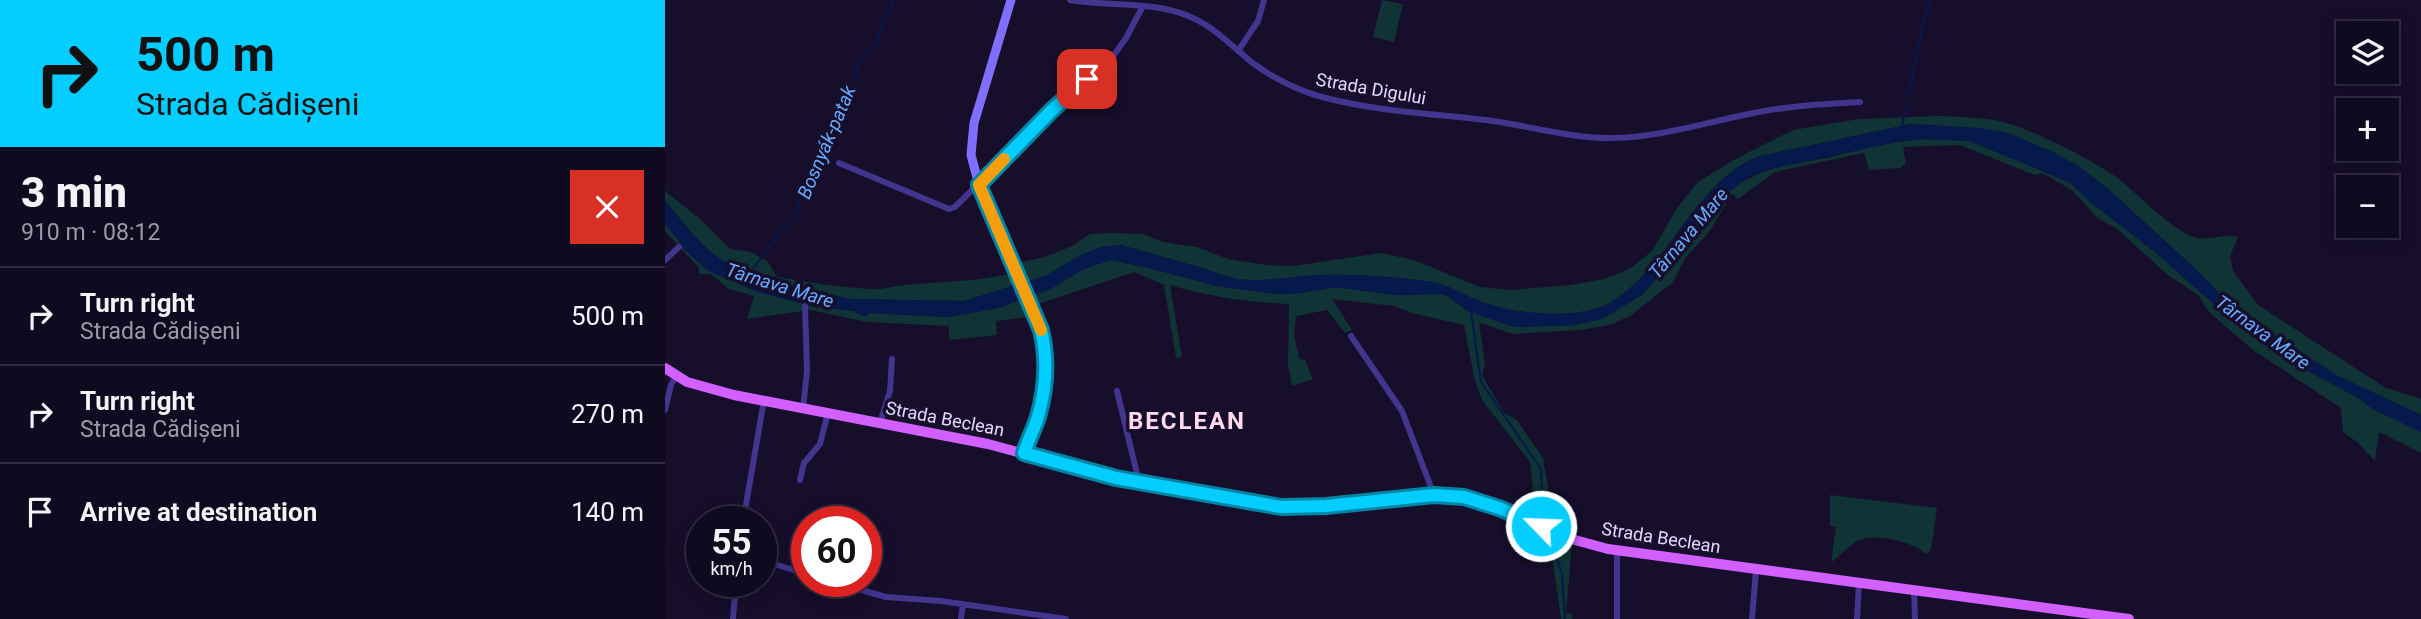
<!DOCTYPE html>
<html lang="en">
<head>
<meta charset="utf-8">
<style>
	body { margin:0; font-family:Roboto,sans-serif; background:#1e182d; color:#f1f3f6; height:100vh; display:flex; flex-direction:column; font-size:26px; white-space:nowrap }
	* { box-sizing:border-box; margin:0 }
	p { font-size:23px; color:#9c9aa5 }
	.icon { flex:none; width:38px; height:38px; fill:none; stroke:currentColor; stroke-width:2; stroke-linecap:round; stroke-linejoin:round }
	.map { position:relative; flex:1; overflow:hidden }
	.panel { display:flex; flex-direction:column; background:#100a20; width:665px }
	.panel>* { flex:none }
	.guide { background:#04ceff; color:#111; overflow:hidden }
	.tools { position:absolute; left:1671px; top:21px; display:grid; gap:14px }
	.tools a { display:grid; place-items:center; width:63px; height:63px; border-radius:0px; background:#100a20; box-shadow:0 4px 18px #0003,0 0 0 2px #302b3e; font-size:35px }
	.speed { position:absolute; left:21px; top:506px; display:flex; gap:14px; font-size:35px; font-weight:700; text-align:center }
	.speed>* { display:grid; place-content:center; width:91px; height:91px; border-radius:50%; background:#100a20; box-shadow:0 4px 18px #0003,0 0 0 2px #302b3e; line-height:1 }
	.speed small { font-size:18px; font-weight:400 }
	.speed .limit { border:10px solid #d22; background:#fff; color:#111 }
	.pin { position:absolute; display:grid; place-items:center; width:60px; height:60px; color:#fff; margin:-30px; border-radius:14px; box-shadow:0 4px 10px #0006 }
	.me { position:absolute; width:77px; margin:-38px; rotate:294deg; stroke-linejoin:round; filter:drop-shadow(0 0 5px #0008) }
	.turn { display:flex; align-items:center; gap:24px; height:147px; padding:0 21px; font-size:32px }
	.turn .icon { width:91px; height:91px; stroke-width:2.5 }
	.turn b { display:block; font-size:49px; line-height:60px }
	.round { display:grid; place-items:center; flex:none; width:74px; height:74px; border-radius:0px; background:#1e182d }
	.headline { display:flex; align-items:center; justify-content:space-between; height:119px; padding:0 21px }
	h1 { font-size:42px; font-weight:800; line-height:52px }
	ul { padding:0; list-style:none }
	li { display:flex; align-items:center; gap:21px; height:98px; padding:0 21px; border-top:2px solid #302b3e }
	li div { flex:1 }
	li b { display:block; font-size:26px }
	li em { font-style:normal }
	main { display:flex; flex:1; min-height:0 }
	.map>svg:first-child { display:block }
</style>
</head>
<body>
<main>
<section class="panel">
<div class="guide">
<div class="turn"><svg class="icon" aria-label="right" viewBox="0 0 24 24"><path d="M7 20v-9h11M14 6l5 5-5 5"/></svg><div><b>500 m</b>Strada Cădișeni</div></div>
</div>
<div class="headline"><div><h1>3 min</h1><p>910 m · 08:12</p></div><a class="round" style="background:#d93025;color:#fff"><svg class="icon" aria-label="close" viewBox="0 0 24 24"><path d="M6 6l12 12M18 6L6 18"/></svg></a></div>
<ul>
<li><svg class="icon" aria-label="right" viewBox="0 0 24 24"><path d="M7 20v-9h11M14 6l5 5-5 5"/></svg><div><b>Turn right</b><p>Strada Cădișeni</p></div><em>500 m</em></li>
<li><svg class="icon" aria-label="right" viewBox="0 0 24 24"><path d="M7 20v-9h11M14 6l5 5-5 5"/></svg><div><b>Turn right</b><p>Strada Cădișeni</p></div><em>270 m</em></li>
<li><svg class="icon" aria-label="arrive" viewBox="0 0 24 24"><path d="M6 21V4h12l-3 4 3 4H6"/></svg><div><b>Arrive at destination</b></div><em>140 m</em></li>
</ul>
</section>
<div class="map">
<svg width="1756" height="619" viewBox="0 0 1756 619">
	<rect width="100%" height="100%" fill="#160e2b"/>
	<path fill="#103335" d="M717,0L738,4L729,42L708,37Z
		M1274,116C1295,117 1317,117 1338,122C1362,127 1435,164 1454,179C1472,194 1506,228 1526,236C1543,243 1556,232 1573,237L1565,256L1568,271L1593,305L1721,388L1756,399V415L1673,376L1596,326L1567,307L1535,273L1442,188L1413,166L1386,151L1340,132L1312,128L1246,124L1091,157C1025,188 1006,265 946,302C914,322 841,314 807,298C793,292 783,285 768,282C731,277 694,274 657,275C628,276 602,283 573,279C561,277 549,272 537,268C510,260 483,253 456,245L436,247L416,255L380,276L299,301L186,299L112,283L95,276L91,271C53,273 22,226 0,201V191L35,219L65,249L86,252L103,262L112,277C142,282 173,287 204,289C217,290 228,286 241,285C281,281 320,282 359,270L356,262L380,257L407,246L425,234L446,233L479,234L497,242L532,247L563,259L601,265L628,266L716,253L749,260L815,287L845,290L906,285L940,279L966,268L987,251L1012,208L1033,182L1074,157L1128,130L1194,119Z
		M1261,139L1305,141L1406,183L1424,201L1490,252L1566,319L1622,360L1692,397L1708,409L1756,432V453L1714,432L1710,461L1692,442L1678,432L1676,408L1588,350L1544,312L1533,295L1503,275L1451,228L1432,218L1407,190L1377,173L1369,175L1295,145L1238,147L1241,163L1235,168L1204,170L1199,153L1110,172L1073,199L1067,194L1044,232L1021,257L1007,283L965,316L944,325L916,330L847,334L814,322L820,365L817,375L839,413L852,420L878,458L890,527L908,534L901,613L907,614V619H896L886,549L848,533L868,488L865,462L817,400L810,381L799,325L747,313L729,306L667,299L687,330L680,333L662,310L631,316L629,334L634,359L640,360L648,379L627,386L623,365L624,304C583,302 545,297 505,285L517,357L511,358L499,285L469,272L361,308L363,317L331,321L332,335L284,340V326L202,322L145,310L82,319L89,296L64,289L46,274H34V268L0,231V223L21,251L61,278L93,292L147,306L189,311L196,316L204,313L283,317L333,308L385,289L419,269L445,260L484,268L552,286L610,294L637,293L670,287L731,295L773,294L783,296L802,311L850,327L911,325L939,318L978,294L1041,220C1047,206 1057,196 1069,188C1101,164 1129,165 1166,157C1198,149 1228,141 1261,139Z
		M1165,495L1272,508L1266,550L1261,554C1248,542 1215,534 1197,539C1187,542 1175,555 1166,563L1171,527L1165,526Z"/>
	<path fill="#05194c" d="M1246,124L1312,128L1340,132L1386,151L1413,166L1442,188L1535,273L1567,307L1673,376L1756,415V432L1708,409L1692,397L1622,360L1566,319L1490,252L1424,201L1406,183L1305,141L1261,139L1235,141L1101,170L1085,176L1058,196L1045,210L1041,220L978,294L939,318L911,325L850,327L802,311L783,296L773,294L731,295L670,287L637,293L610,294L552,286L484,268L445,260L419,269L385,289L333,308L283,317L204,313L200,317L189,311L147,306L93,292L43,271L21,251L0,223V201C22,226 53,273 91,271L96,276L112,283L186,299L299,301L380,276L416,255L436,247L456,245C483,253 510,260 537,268C549,272 561,277 573,279C602,282 628,276 657,275C694,274 731,277 768,282C783,285 793,292 807,298C841,314 914,322 946,302C1006,265 1026,188 1091,157Z"/>
	<g fill="none" stroke-linecap="round" stroke-linejoin="round">
		<path stroke="#05194c" stroke-width="2" d="M1243,98L1259,19L1265,0
			M1237,126L1241,107
			M85,273L130,213L198,55L211,43L228,0
			M806,311L816,382L876,469L877,496L885,511L888,525
			M891,544L892,560L897,573L900,619"/>
		<path stroke="#41358e" stroke-width="6" d="M405,0C447,7 491,0 530,19C551,29 567,46 585,61C606,77 635,92 661,98C715,112 773,114 828,121C869,127 908,139 949,138C995,137 1039,123 1084,114C1121,106 1158,104 1195,102
			M573,51L593,21L599,0
			M174,163L284,209L290,207L409,89L449,55L461,38L478,6
			M0,260L14,247
			M686,336L737,411L769,495
			M452,391L474,482
			M138,408L142,371L140,306
			M0,410L6,385L11,376
			M215,423L225,391L227,359
			M135,480L139,463L155,444L163,413
			M78,522L99,400
			M952,551V619
			M96,560L142,574
			M165,581L221,597L276,601L401,619
			M1249,590L1250,619
			M68,619L71,581
			M296,619L298,604
			M1087,619L1091,570
			M1192,619L1194,583"/>
		<path stroke="#806fff" stroke-width="9" d="M346,0L309,123L306,155L314,185L376,330C384,358 381,389 373,417C369,429 363,441 359,453"/>
		<path stroke="#d25fff" stroke-width="10" d="M0,368L22,382L69,395L323,444L433,474L567,499L627,507L769,495L809,499L834,507L899,537L943,549L1464,619"/>
	</g>
	<g fill="none" stroke-linecap="round" stroke-linejoin="round">
		<g stroke="#0386a6" stroke-width="18">
			<path id="route" d="M422,79L387,110L314,185L376,330C383,359 381,389 373,417C369,429 363,441 359,453L451,478L616,507L661,506L769,495L799,497L834,508L876,526"/>
		</g>
		<use href="#route" stroke="#04ceff" stroke-width="12"/>
		<path stroke="#f59e0b" stroke-width="12" d="M339,159L314,185L376,330"/>
	</g>
	<g text-anchor="middle" stroke-width="7" stroke-linejoin="round" paint-order="stroke">
		<g font-size="18" fill="#e0d8ff" stroke="#160e2b">
			<text transform="translate(706 89) rotate(10)" y="6">Strada Digului</text>
			<text transform="translate(280 419) rotate(11)" y="6">Strada Beclean</text>
			<text transform="translate(996 538) rotate(9)" y="6">Strada Beclean</text>
		</g>
		<g font-size="19" font-style="italic" fill="#6af" stroke="#160e2b">
			<text transform="translate(161 142) rotate(-67)" y="7">Bosnyák-patak</text>
			<text transform="translate(1023 233) rotate(-50)" y="7">Târnava Mare</text>
			<text transform="translate(115 285) rotate(17)" y="7">Târnava Mare</text>
			<text transform="translate(1598 332) rotate(36)" y="7">Târnava Mare</text>
		</g>
		<g font-size="24" font-weight="bold" letter-spacing="2" fill="#ffdaee" stroke="#160e2b">
			<text x="522" y="429">BECLEAN</text>
		</g>
	</g>
</svg>
<div class="tools">
<a><svg class="icon" aria-label="layers" viewBox="0 0 24 24"><path d="M12 4l9 5-9 5-9-5zM3 14l9 5 9-5"/></svg></a>
<a>+</a>
<a>−</a>
</div>
<div class="speed"><div>55<small>km/h</small></div><div class="limit">60</div></div>
<div class="pin" style="left:422px;top:79px;background:#d93025"><svg class="icon" aria-label="arrive" viewBox="0 0 24 24"><path d="M6 21V4h12l-3 4 3 4H6"/></svg></div>
<svg class="me" style="left:876px;top:526px" viewBox="-20 -20 40 40"><circle r="17" fill="#04ceff" stroke="#fff" stroke-width="3"/><path d="M0-11L8 9 0 5-8 9z" fill="#fff"/></svg>
</div>
</main>
</body>
</html>
